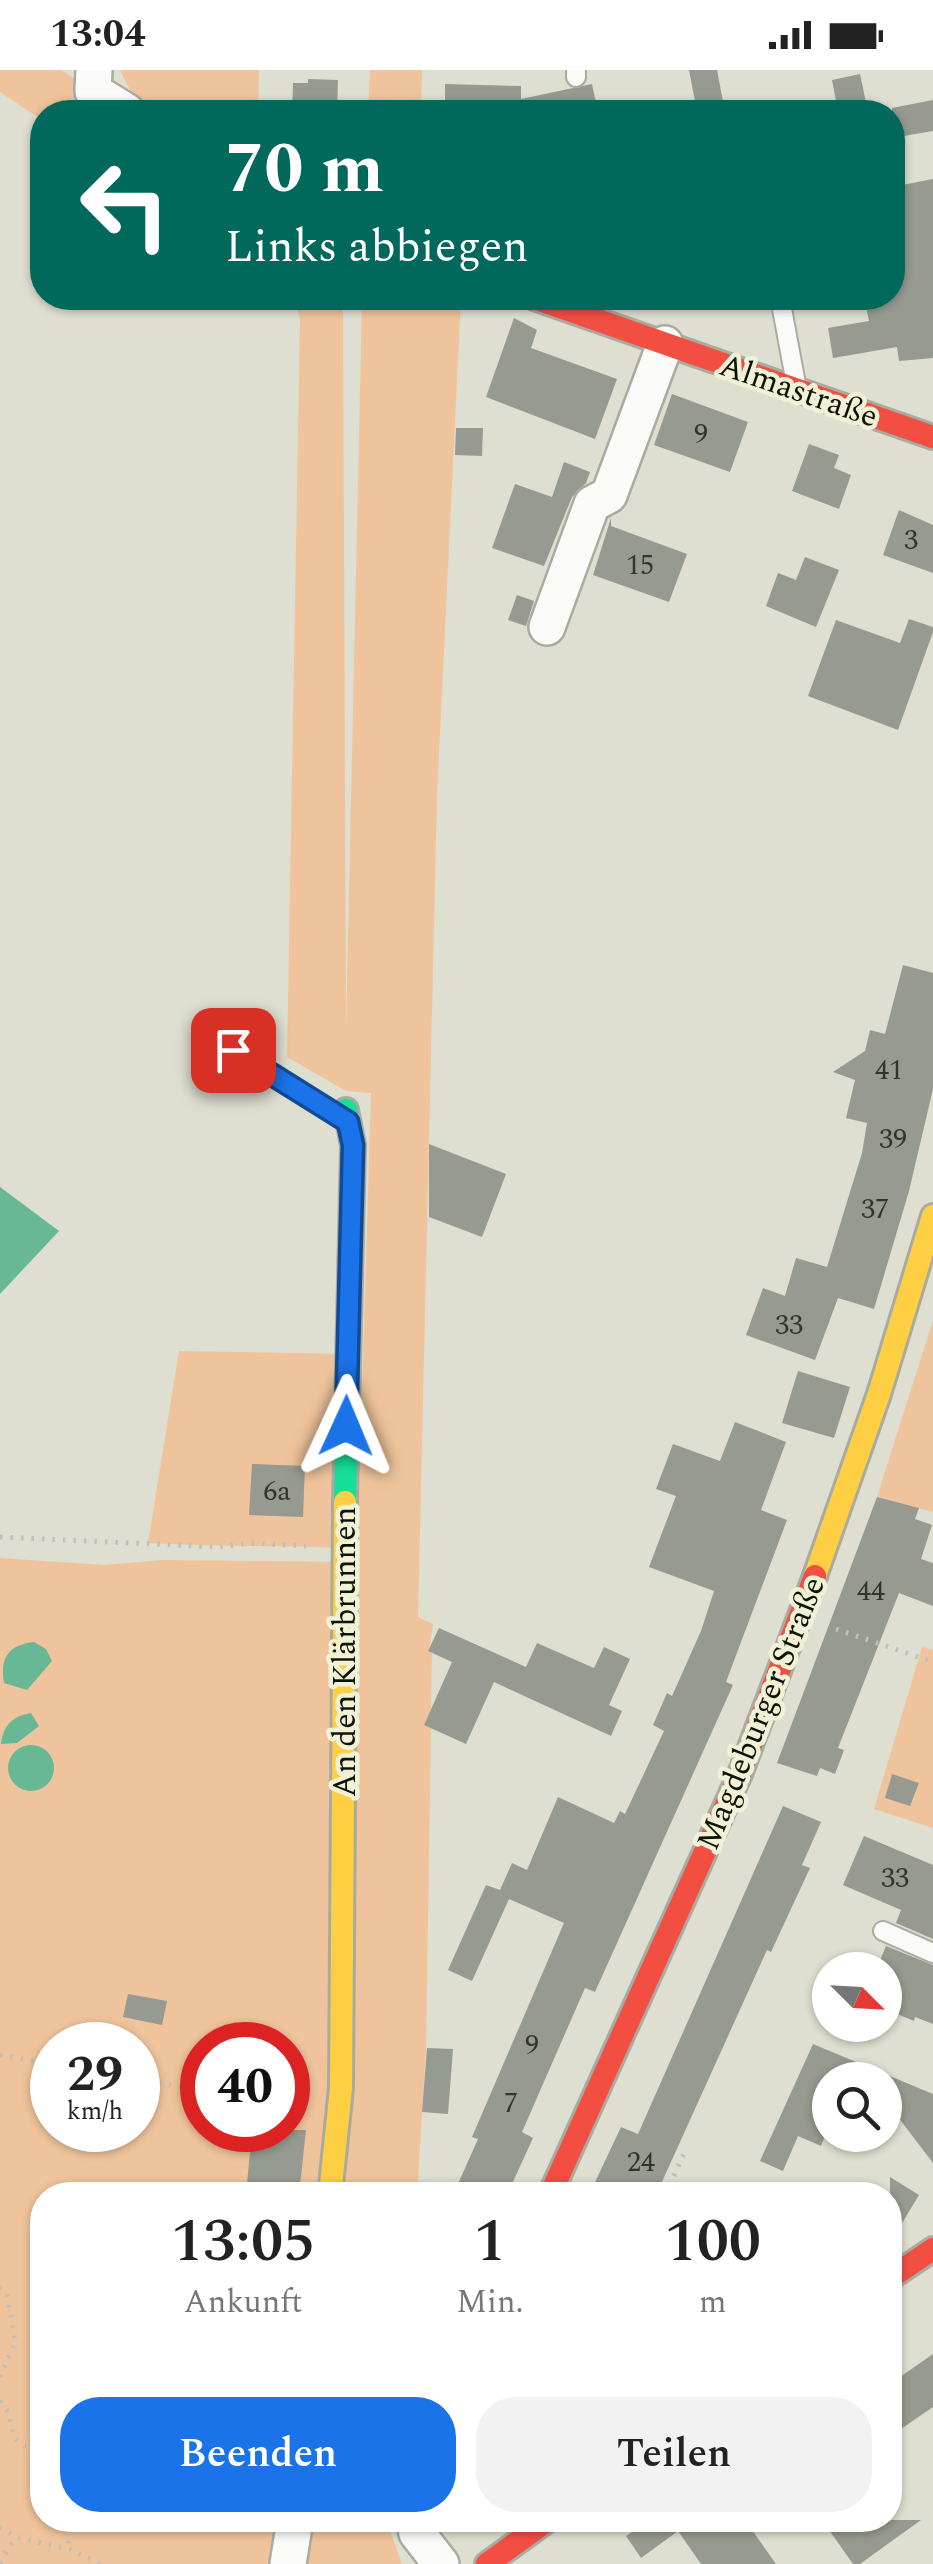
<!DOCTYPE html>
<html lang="de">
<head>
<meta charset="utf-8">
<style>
	body { margin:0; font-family:Spectral,serif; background:#f2f2f2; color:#222; height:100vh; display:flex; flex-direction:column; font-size:38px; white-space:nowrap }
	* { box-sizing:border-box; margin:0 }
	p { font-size:32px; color:#767676 }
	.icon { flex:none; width:55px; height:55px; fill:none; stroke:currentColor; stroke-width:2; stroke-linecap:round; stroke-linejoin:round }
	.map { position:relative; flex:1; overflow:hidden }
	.details { position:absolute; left:30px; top:2112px; width:872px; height:350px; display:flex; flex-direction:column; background:#fff; border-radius:40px; box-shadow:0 2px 8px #0004 }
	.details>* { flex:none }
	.guide { position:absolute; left:30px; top:30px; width:875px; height:210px; border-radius:40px; box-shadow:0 2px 8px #0004; background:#00695c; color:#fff; overflow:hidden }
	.needle { width:65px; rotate:114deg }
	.fabs { position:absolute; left:812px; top:1882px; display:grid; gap:20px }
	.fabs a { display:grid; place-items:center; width:90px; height:90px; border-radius:50%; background:#fff; box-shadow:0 2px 8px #0004; font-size:50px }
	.speed { position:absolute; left:30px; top:1952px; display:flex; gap:20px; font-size:50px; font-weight:700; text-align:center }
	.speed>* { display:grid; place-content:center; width:130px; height:130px; border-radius:50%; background:#fff; box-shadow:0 2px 8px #0004; line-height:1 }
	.speed small { font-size:25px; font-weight:400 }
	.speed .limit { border:15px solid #d22; background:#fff; color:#111 }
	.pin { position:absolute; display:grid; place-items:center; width:85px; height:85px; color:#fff; margin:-42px; border-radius:20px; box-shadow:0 5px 15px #0006 }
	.me { position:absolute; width:110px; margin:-55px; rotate:1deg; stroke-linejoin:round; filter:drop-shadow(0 0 8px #0008) }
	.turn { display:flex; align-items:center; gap:35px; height:210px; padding:0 30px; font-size:45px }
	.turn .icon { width:130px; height:130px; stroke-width:2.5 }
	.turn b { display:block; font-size:70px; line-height:85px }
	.eta { display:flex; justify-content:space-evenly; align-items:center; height:170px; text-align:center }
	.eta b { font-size:60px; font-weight:600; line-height:70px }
	.button { display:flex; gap:20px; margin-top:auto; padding:20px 30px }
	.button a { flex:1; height:115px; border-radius:40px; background:#1a73e8; color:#fff; font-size:40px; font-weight:600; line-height:115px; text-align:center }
	.button a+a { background:#f2f2f2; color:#222 }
	.status { display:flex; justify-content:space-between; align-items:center; height:70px; padding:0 50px; background:#fff; direction:ltr }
	.status svg { height:28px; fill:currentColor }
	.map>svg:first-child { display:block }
</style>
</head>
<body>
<div class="status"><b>13:04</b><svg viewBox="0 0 49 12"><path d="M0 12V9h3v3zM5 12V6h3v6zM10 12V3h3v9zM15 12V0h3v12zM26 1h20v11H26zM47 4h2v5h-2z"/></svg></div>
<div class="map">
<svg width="933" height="2494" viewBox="0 0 933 2494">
	<rect width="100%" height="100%" fill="#dedfd0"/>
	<path fill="#efc49c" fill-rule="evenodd" d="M0,0H61L127,42H42V50L0,22Z
		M120,0H259L258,42H163L131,22Z
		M370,0H422L421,42H368Z
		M293,228H343L346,959L362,228H461L437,725L418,1547L433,1554L429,1581L432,1583L431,1639L424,1655L431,1658L426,1978L417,2125H42V2450H386L402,2494H0V1488L104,1495L162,1490L357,1492L371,1023L346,1021L287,987L300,249ZM52,1975H138V2060H52ZM202,1975H288V2060H202Z
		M933,1250V1442L877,1427Z
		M179,1281L348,1284L344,1478C278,1475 214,1477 148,1473Z
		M922,1577L933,1580V1758L874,1739Z"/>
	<path fill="#68b896" d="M0,1117L59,1161L0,1224Z
		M34,1572L46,1579L52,1591L27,1620L4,1613C0,1588 8,1575 34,1572Z
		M31,1643L39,1656L17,1673L1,1674C3,1656 12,1646 31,1643Z
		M8 1698a23 23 0 1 1 46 0a23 23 0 1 1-46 0Z"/>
	<path fill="#969a90" d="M689,0H717L725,42H697Z
		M860,4L868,42H838L832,10Z
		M308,9L338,10L337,42H292L293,13H308Z
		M445,14L521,16V29L592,14L598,42H445Z
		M933,30V61L892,68V38Z
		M933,109V288L899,291L897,277L833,288L828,258L869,251L864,228H892V117Z
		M514,248L537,260L531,278L617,309L595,369L486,327Z
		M672,324L748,352L730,402L654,375Z
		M456,358H483L482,386L455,385Z
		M809,374L839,385L834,398L851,405L839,439L792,421Z
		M564,392L590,402L586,413L572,427L544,496L492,478L515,414L552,427Z
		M899,440L933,455V503L883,485Z
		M611,448V456L687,484L669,532L593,505Z
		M805,487L839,500L816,557L766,536L778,503L796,510Z
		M517,525L534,531L526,556L508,550Z
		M909,549L933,557V562L898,660L808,626L836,550L900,573Z
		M903,895L933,903V1019L909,1121L874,1239L838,1228L815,1290L746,1265L763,1218L785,1226L796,1188L827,1197L862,1083L867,1053L846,1048L855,1010L833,1002L865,981L870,960L885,964Z
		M429,1074L506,1104L482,1167L429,1147Z
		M798,1301L850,1317L834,1368L782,1353Z
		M735,1352L786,1372L761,1440L787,1450L726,1612L733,1615L595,1922L585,1918L522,2062L533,2068L507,2125H453L478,2069L472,2067L564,1853L509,1829L472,1911L448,1900L486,1815L500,1820L512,1793L527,1800L558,1727L614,1753L620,1741L625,1744L664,1661L653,1655L667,1623L672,1626L701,1561L714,1521L649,1497L676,1426L656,1419L673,1374L720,1391Z
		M252,1394L305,1396L303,1447L249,1445Z
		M877,1427L919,1438L915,1449L932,1455L921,1489L933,1493V1536L899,1523L838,1678L844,1680L835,1704L820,1698L817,1706L777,1693Z
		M439,1558L526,1597L537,1573L594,1598L604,1577L630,1589L609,1635L622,1641L611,1666L494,1612L466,1674L424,1655L452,1592L428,1581Z
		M892,1704L919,1713L910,1736L885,1728Z
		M783,1736L821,1752L802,1795L810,1798L771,1882L767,1880L656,2125H589L621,2057L638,2064Z
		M864,1766L933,1795V1869L896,1853L901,1840L843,1815Z
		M886,1876L933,1895V1954L915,1947L914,1951L885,1939V1900H876Z
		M128,1924L167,1931L162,1955L123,1947Z
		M813,1974L933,2024V2093L895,2043L885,2039V2010H830V2054L821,2076L798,2066L783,2101L760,2091Z
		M427,1978L453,1979L448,2044L422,2042Z
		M252,2060H306L299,2125H246Z
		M890,2107L919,2125L890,2173Z
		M933,2284V2337L901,2359L890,2342V2314Z
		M649,2450H745L776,2494H701L678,2461L641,2488L626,2466Z
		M822,2450H921L860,2494H853Z"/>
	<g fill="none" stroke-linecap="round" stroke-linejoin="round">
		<g stroke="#aaaba0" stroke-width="22">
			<path id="lane" d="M576,7V0
				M780,228L796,314
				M233,980L339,1047
				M883,1861L933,1883"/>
		</g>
		<g stroke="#aaaba0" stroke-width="40">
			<path id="street" d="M94,0L93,21L127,42
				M547,557L592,434L609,425L665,274
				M414,2450L417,2463L441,2494
				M288,2494L295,2450"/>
		</g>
		<g stroke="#aaaba0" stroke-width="28">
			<path id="fast" d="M345,1432L353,1075L346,1040"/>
		</g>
		<g stroke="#aaaba0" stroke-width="28">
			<path id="slow" d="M815,1506L879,1324L933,1146
				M330,2125L341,2018L345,1432"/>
		</g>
		<g stroke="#aaaba0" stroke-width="28">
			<path id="jam" d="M534,228L933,367
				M550,2125L740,1704L815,1506
				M890,2208L933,2179
				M487,2494L548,2450"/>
		</g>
		<path stroke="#c0c0bb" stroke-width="5" stroke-dasharray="2.5 8" stroke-linecap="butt" d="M0,1467L218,1477L251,1473L306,1476
			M836,1559L933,1592
			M0,1985L52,1994
			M138,2009L202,2020
			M288,2034L300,2036
			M665,2125L686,2079
			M0,2217L7,2223L15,2272L0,2307
			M0,2331L8,2342L14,2367L33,2384L42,2405
			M67,2450L69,2479
			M0,2457L15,2467L69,2479L101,2494
			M0,2493L15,2467"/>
		<use href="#lane" stroke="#fafaf8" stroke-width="18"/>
		<use href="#street" stroke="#fafaf8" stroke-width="35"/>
		<use href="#fast" stroke="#16e098" stroke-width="22"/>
		<use href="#slow" stroke="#ffcf43" stroke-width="22"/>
		<use href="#jam" stroke="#f24e42" stroke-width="22"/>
	</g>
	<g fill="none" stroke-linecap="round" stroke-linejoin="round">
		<g stroke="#114b97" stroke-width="25">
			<path id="route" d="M233,980L348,1052L353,1075L346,1356"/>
		</g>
		<use href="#route" stroke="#1a73e8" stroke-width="18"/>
	</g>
	<g text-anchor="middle" stroke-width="9" stroke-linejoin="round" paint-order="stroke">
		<g font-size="28" fill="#323329">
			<text x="701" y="373">9</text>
			<text x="911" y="479">3</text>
			<text x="640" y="504">15</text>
			<text x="889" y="1009">41</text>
			<text x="893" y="1078">39</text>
			<text x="875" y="1148">37</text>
			<text x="789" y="1264">33</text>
			<text x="277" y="1430">6a</text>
			<text x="871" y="1530">44</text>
			<text x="895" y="1817">33</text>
			<text x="532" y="1984">9</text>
			<text x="511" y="2042">7</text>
			<text x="641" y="2101">24</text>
		</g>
		<g font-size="32" fill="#101107" stroke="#f0f2d7">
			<text transform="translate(799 320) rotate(19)" y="11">Almastraße</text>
			<text transform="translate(344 1582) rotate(-90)" y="11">An den Klärbrunnen</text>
			<text transform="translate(760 1643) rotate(-68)" y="11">Magdeburger Straße</text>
		</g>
	</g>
</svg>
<div class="fabs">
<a><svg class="needle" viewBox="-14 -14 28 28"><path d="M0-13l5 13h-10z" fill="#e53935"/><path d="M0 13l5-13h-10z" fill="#767676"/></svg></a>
<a><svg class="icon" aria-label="search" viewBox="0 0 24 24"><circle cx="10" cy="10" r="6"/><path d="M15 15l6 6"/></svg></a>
</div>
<div class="speed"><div>29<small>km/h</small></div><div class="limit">40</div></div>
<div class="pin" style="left:233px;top:980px;background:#d93025"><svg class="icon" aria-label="arrive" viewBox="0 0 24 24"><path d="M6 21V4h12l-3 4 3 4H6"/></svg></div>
<svg class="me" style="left:346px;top:1356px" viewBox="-20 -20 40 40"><path d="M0-17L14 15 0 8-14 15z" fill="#1a73e8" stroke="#fff" stroke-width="4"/></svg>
<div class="guide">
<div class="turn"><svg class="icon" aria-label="left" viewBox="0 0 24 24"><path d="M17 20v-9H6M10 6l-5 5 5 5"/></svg><div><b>70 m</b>Links abbiegen</div></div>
</div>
<section class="details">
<div class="eta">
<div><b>13:05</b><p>Ankunft</p></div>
<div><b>1</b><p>Min.</p></div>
<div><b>100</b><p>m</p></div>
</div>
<div class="button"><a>Beenden</a><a>Teilen</a></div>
</section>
</div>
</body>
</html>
